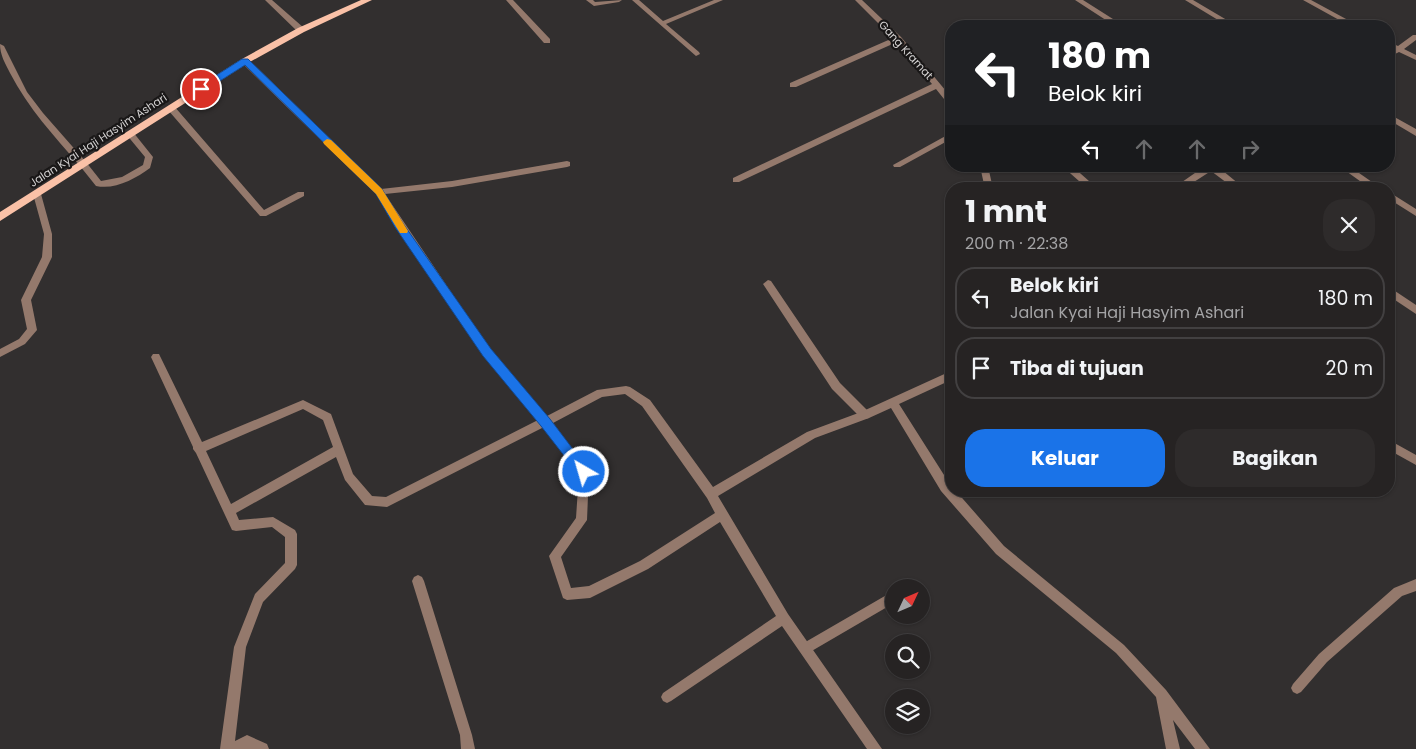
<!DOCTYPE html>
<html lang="id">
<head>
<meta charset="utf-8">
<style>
	body { margin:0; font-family:Poppins,sans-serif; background:#2e2b2b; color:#f1f3f6; height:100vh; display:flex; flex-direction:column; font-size:19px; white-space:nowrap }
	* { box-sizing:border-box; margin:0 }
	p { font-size:16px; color:#a4a4a6 }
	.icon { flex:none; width:28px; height:28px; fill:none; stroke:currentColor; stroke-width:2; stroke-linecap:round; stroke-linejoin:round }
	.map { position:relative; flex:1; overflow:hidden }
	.panel { position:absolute; left:945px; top:182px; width:450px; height:315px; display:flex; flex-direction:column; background:#262323; border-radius:20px; box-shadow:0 1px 4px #0004,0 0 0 1px #424041 }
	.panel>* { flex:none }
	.guide { position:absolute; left:945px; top:20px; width:450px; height:152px; border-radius:20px; box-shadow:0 1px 4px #0004,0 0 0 1px #424041; background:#202124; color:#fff; overflow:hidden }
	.needle { width:32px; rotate:46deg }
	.tools { position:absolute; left:885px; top:579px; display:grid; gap:10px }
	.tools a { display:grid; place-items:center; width:45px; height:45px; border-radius:50%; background:#262323; box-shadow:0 1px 4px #0004,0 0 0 1px #424041; font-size:25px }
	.pin { position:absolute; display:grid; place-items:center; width:42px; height:42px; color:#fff; margin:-21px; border:2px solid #fff; border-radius:50%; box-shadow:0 1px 5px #0007 }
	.me { position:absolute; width:55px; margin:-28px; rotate:322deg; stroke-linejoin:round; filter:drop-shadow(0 0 4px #0008) }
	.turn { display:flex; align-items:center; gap:18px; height:105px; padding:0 20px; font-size:22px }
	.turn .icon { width:65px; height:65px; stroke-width:2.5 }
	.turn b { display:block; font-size:35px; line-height:42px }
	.lanes { display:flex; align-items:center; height:48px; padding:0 20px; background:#0003; justify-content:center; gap:25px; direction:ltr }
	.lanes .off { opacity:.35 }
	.round { display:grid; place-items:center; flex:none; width:52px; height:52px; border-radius:20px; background:#2e2b2b }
	.overview { display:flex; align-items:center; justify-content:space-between; height:85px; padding:0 20px }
	h1 { font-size:30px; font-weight:700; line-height:38px }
	.cta { display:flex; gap:10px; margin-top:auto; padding:10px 20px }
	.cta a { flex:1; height:58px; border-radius:20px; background:#1a73e8; color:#fff; font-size:20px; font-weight:700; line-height:58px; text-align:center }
	.cta a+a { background:#2e2b2b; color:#f1f3f6 }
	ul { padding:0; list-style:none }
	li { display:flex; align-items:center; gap:15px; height:62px; margin:0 10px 8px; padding:0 10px; border:2px solid #424041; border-radius:20px }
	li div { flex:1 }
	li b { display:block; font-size:19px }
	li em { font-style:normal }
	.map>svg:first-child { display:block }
</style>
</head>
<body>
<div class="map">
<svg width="1416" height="749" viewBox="0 0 1416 749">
	<rect width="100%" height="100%" fill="#322f2f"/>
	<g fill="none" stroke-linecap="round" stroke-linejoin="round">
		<path fill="#94796c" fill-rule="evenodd" d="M506,0H513L550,39V43H544Z
			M586,0H593L595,2L622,0L619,2L594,6Z
			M632,0H639L663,21L714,0H723L666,24L699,52L700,54L696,56Z
			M171,105L174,106L264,210L298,192H304V196L266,216H260L168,110V106Z
			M130,131L133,132L153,157L150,168C135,179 115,190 96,186L80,166V162H86L101,181L122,177L143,165L145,157L126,134Z
			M37,191L41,194L52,234V257L31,300L37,330L25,344L0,357V349L19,339L27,329L21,300L42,257L44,234L33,194Z
			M768,280L771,281L840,383L869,412L870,415L869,418L865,419L861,418L832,389L765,287L763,284Z
			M890,593L894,595V603L810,652L806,654L802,652L800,648L802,644Z"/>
		<path fill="#94796c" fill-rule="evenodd" d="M265,0H272L304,28V32H298Z
			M855,0H862L901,37L951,97V104H948L936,89L739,182H733V178L932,84L897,42L796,87H790V83L893,38Z
			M1075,0H1083L1124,26H1115Z
			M1185,0H1193L1237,26H1228Z
			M1303,0H1311L1359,26H1350Z
			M1413,35H1416V40L1404,49L1416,55V60L1399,52L1389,57V52L1393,49L1389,47V42L1398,46Z
			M0,44L4,46L27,92L43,113L86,162V166H80C54,136 28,108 10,73C5,63 0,55 0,44Z
			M242,59H248L381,189L452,181L567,161L570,162V166L567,167L452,187L385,194L490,350L547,416L597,390L626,386L630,387L650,400L713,487L807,432L861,412L951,371V380L899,404L951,486V491H956L1004,546L1124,645L1166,690L1210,749H1195L1173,720L1180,749H1166L1156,697L1116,653L996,554L941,491L891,408L869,418L815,438L718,496L788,614L882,749H867L782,626L671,701L667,703L663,701L661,697L663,693L776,616L720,522L648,569L590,598L567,600L563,598L549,556L576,518L579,473L544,427L387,507L365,505L345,480L336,457L236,513L239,520L273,517L295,530L297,534V565L295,569L263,602L246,647L235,741L247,735L267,744L269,749H220L234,647L255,594L285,563V537L272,527L236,531L232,530L196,453L193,449V447L151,357L153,354H159L202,442L303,400L331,414L353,474L372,496L386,497L538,420L484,356L376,194L242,63ZM625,394L642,406L707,498L715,513L640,561L589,586L571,588L561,557L587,520L589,472L553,423L602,397ZM303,409L323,420L333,447L231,504L206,451Z
			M1389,114L1416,129V136L1389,120Z
			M951,133V139L900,167H894L893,165Z
			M980,166H988L993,189H985Z
			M1062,166H1072L1098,189H1088Z
			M1205,166H1217L1245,189H1235L1211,171L1183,189H1172Z
			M1339,166H1349L1382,189H1371Z
			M1389,192L1416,209V216L1389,199Z
			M1389,287L1416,305V314L1389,296Z
			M1389,440L1416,455V465L1389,450Z
			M418,575L422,577L424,581L472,735L475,749H461L460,735L412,581L414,577Z
			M1416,579V591L1402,596L1327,662L1301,692L1297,694L1293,692L1291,688L1293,684L1319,654L1394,588Z"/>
		<path fill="#fac1a7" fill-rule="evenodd" d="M361,0H372L304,32L248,63L0,221V212L242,59L298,28Z"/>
	</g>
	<path fill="#1a73e8" stroke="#114b97" d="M242,59H248L382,189L402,222L491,349L550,419L588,469L590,472L588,476L584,478L580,476L541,426L483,356L395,227L376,194L245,65L204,91H198V87Z"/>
	<path fill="#f59e0b" d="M327,139L331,140L382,189L408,231L407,233H400L376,194L324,144L323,142Z"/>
	<g text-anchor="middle" stroke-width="4.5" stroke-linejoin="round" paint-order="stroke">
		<g font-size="11" fill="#d5d3d3" stroke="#191717">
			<text transform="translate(906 50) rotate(48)" y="4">Gang Kramat</text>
			<text transform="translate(98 140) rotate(-33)" y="4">Jalan Kyai Haji Hasyim Ashari</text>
		</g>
	</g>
</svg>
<div class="tools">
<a><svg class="needle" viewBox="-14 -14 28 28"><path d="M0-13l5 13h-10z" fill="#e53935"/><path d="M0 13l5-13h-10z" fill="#a4a4a6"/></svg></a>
<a><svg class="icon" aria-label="search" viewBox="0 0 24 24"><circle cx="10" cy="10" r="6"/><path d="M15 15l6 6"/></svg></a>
<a><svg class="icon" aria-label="layers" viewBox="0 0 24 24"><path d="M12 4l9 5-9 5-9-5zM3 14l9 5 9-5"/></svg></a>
</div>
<div class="pin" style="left:201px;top:89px;background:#d93025"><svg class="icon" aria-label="arrive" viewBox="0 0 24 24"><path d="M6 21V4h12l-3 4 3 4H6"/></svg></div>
<svg class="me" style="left:584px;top:472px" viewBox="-20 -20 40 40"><circle r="17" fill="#1a73e8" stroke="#fff" stroke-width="3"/><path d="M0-11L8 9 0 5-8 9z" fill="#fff"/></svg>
<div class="guide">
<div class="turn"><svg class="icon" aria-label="left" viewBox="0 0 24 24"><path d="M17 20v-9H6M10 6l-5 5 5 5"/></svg><div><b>180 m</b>Belok kiri</div></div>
<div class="lanes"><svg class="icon" aria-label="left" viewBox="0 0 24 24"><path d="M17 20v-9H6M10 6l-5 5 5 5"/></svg><svg class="icon off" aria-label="ahead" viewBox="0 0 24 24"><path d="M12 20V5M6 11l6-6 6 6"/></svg><svg class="icon off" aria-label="ahead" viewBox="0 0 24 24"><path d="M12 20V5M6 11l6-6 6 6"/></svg><svg class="icon off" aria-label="right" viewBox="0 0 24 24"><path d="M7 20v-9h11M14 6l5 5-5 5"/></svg></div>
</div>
<section class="panel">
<div class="overview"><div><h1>1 mnt</h1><p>200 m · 22:38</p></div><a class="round"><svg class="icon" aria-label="close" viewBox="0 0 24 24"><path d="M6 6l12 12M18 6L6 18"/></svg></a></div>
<ul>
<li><svg class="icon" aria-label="left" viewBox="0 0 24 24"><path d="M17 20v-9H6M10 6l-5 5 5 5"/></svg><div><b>Belok kiri</b><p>Jalan Kyai Haji Hasyim Ashari</p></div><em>180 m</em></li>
<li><svg class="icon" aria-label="arrive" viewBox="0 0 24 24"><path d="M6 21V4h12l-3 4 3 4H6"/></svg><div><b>Tiba di tujuan</b></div><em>20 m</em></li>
</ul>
<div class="cta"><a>Keluar</a><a>Bagikan</a></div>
</section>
</div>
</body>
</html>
